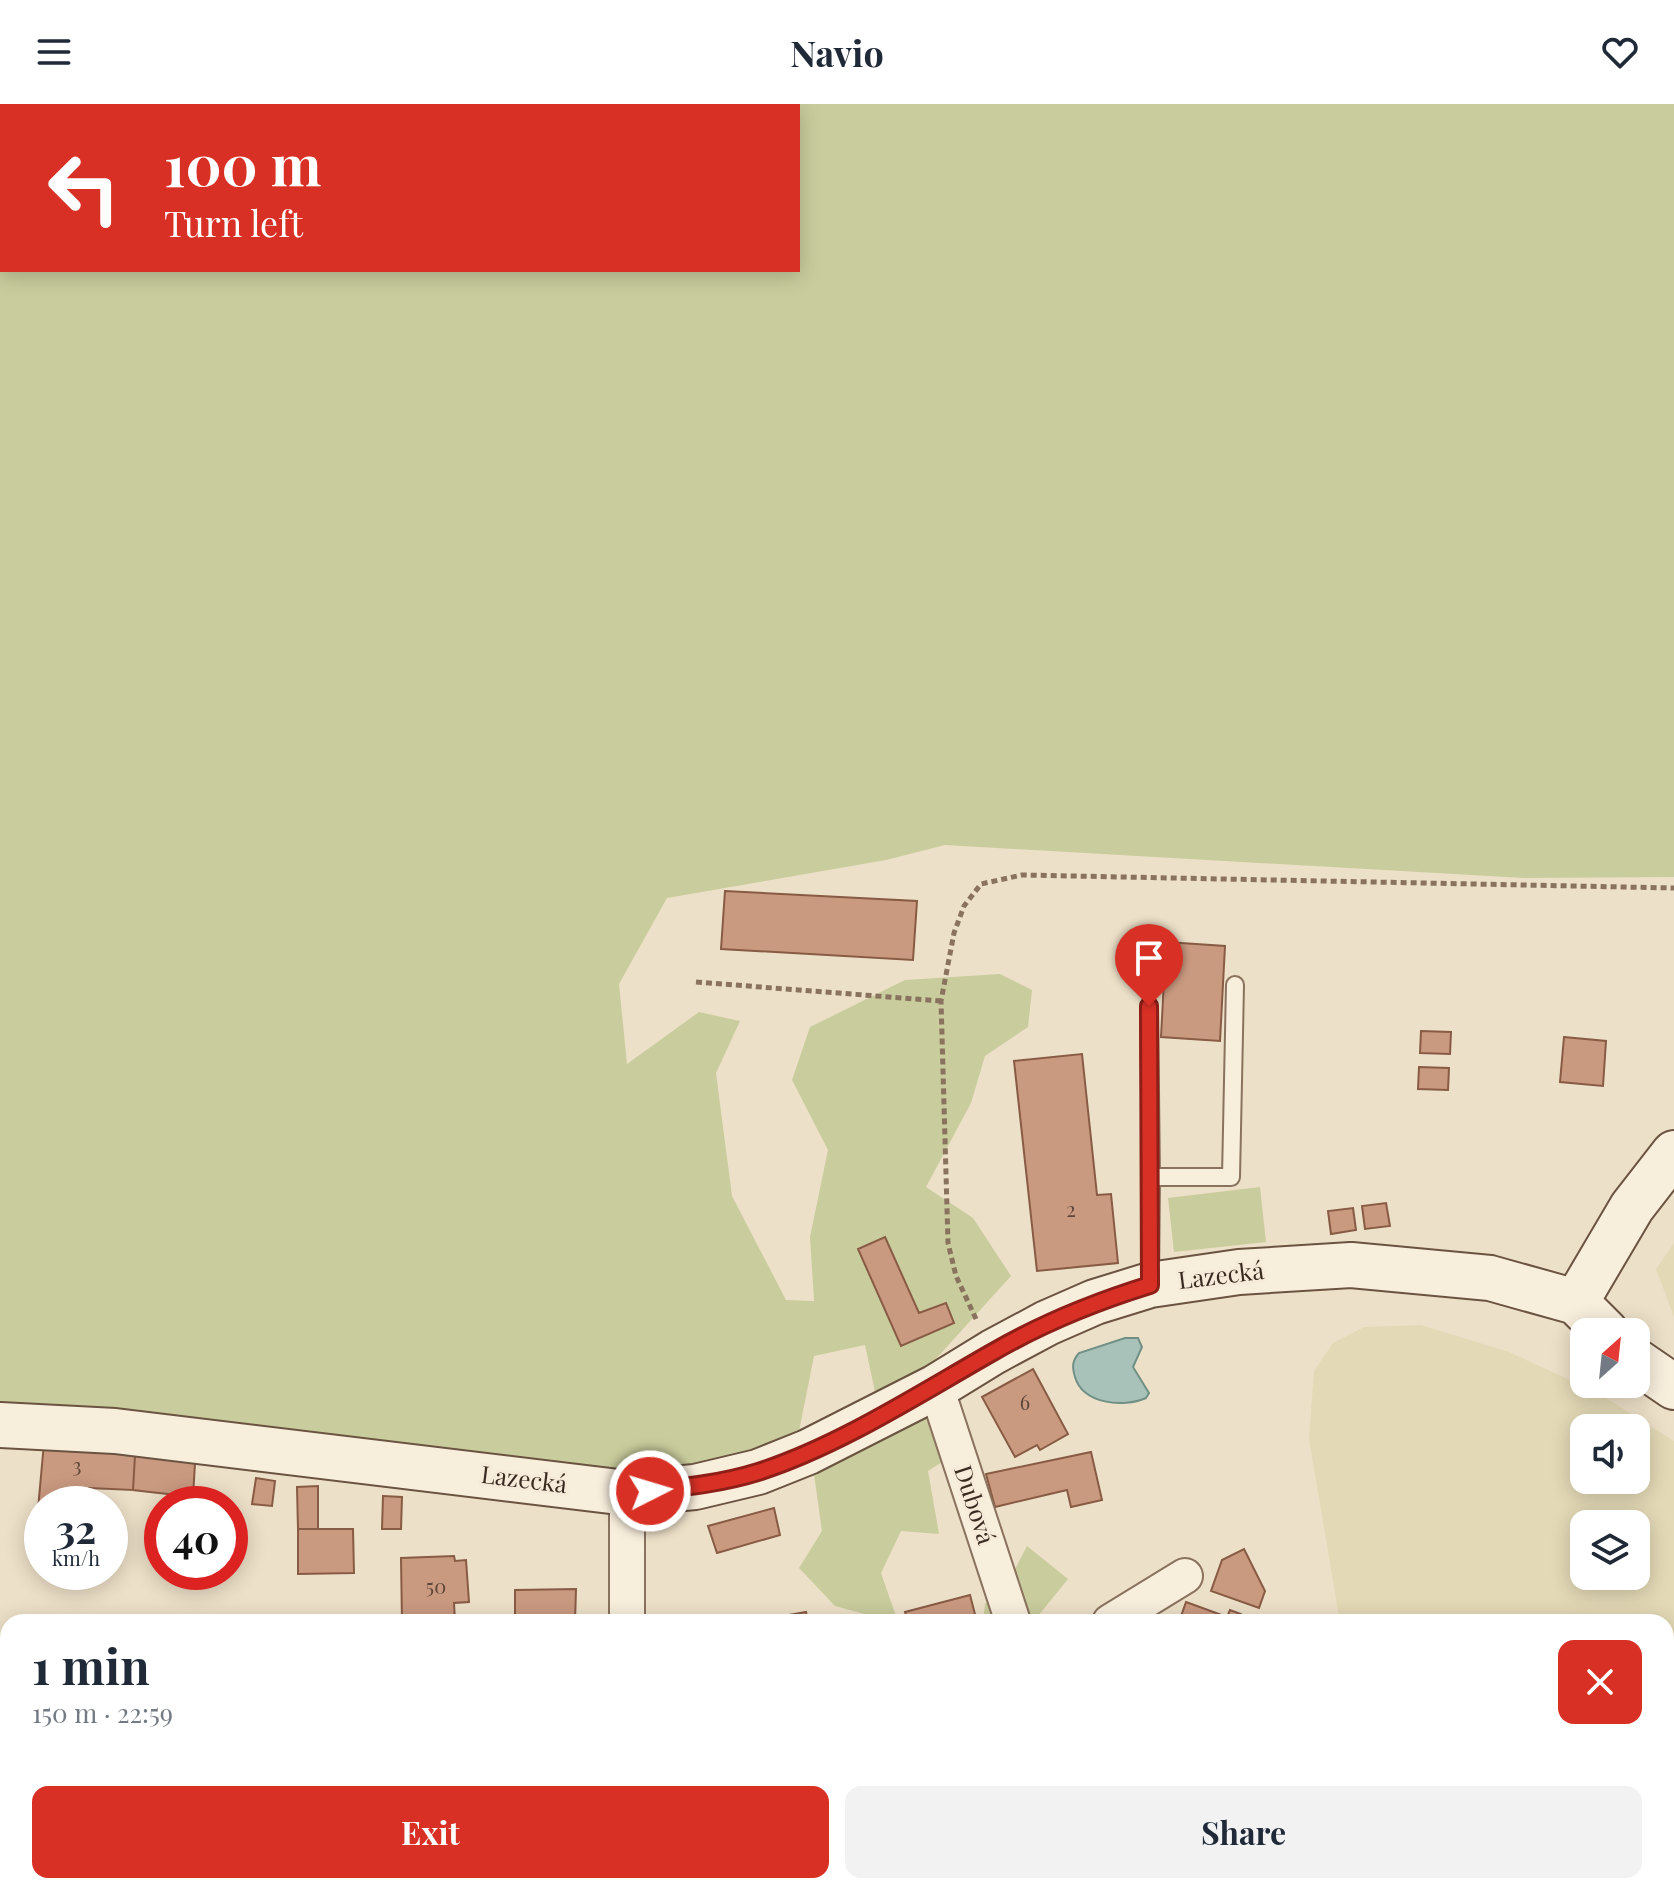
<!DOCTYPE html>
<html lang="en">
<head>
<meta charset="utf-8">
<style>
	body { margin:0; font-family:"Playfair Display",serif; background:#f2f2f3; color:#1f2937; height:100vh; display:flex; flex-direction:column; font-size:30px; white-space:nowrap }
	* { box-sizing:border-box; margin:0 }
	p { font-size:26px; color:#747a83 }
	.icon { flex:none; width:44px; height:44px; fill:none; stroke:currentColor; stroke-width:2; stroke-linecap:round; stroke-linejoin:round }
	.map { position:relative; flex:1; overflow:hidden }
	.drawer { position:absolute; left:0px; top:1510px; width:1674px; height:280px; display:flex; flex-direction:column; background:#fff; border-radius:24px 24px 0 0; box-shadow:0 4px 20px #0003 }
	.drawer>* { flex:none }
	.guide { position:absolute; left:0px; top:0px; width:800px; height:168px; box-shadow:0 4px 20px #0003; background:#d93025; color:#fff; overflow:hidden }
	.needle { width:52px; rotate:27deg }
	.tools { position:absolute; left:1570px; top:1214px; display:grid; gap:16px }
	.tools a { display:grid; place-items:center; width:80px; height:80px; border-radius:16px; background:#fff; box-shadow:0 4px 20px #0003; font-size:40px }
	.speed { position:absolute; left:24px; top:1382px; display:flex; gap:16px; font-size:40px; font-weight:700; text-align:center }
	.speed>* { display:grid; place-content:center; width:104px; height:104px; border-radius:50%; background:#fff; box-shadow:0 4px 20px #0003; line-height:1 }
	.speed small { font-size:20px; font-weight:400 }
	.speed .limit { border:12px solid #d22; background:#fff; color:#111 }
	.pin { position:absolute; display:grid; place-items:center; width:68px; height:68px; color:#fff; margin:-82px -34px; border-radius:50% 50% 50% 0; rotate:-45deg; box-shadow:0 0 8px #0007 }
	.pin .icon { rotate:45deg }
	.me { position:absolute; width:88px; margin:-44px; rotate:85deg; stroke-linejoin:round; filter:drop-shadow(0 0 6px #0008) }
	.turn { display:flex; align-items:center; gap:28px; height:168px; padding:0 32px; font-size:36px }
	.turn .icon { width:104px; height:104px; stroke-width:2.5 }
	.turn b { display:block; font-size:56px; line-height:68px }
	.round { display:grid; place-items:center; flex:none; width:84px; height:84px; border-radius:16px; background:#f2f2f3 }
	.head { display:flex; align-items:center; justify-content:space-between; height:136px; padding:0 32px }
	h1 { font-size:48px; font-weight:700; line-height:60px }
	.action { display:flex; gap:16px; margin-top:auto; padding:16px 32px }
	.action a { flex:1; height:92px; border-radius:16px; background:#d93025; color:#fff; font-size:32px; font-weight:700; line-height:92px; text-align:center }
	.action a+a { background:#f2f2f3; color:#1f2937 }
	header { display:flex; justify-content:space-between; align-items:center; height:104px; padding:0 32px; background:#fff; font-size:36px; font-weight:700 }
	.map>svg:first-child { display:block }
</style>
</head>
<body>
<header><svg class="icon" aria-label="menu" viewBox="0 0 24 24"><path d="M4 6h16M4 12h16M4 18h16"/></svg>Navio<svg class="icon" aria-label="heart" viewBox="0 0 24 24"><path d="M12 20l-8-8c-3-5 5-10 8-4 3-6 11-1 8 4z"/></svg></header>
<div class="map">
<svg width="1674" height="1790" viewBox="0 0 1674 1790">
	<rect width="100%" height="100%" fill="#ede0c8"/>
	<path fill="#e3d9b6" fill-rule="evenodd" d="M1674,1139V1213L1656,1165Z
		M1421,1221L1509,1248L1598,1289L1674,1337V1790H1268L1307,1782H1666V1518H1340L1309,1335L1314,1267L1333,1239L1364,1223ZM1584,1324H1636V1376H1584ZM1584,1420H1636V1472H1584Z"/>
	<path fill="#c9cc9c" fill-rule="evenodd" d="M0,0H1674V773L1524,774L945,741L886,756L667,794L619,880L627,960L699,908L740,917L716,969L732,1092L786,1196L814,1197L810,1133L828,1046L792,976L810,923L905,876L1000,870L1032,886L1028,923L985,952L971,999L926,1083L973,1114L1011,1172L924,1268L964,1344L928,1367L939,1430L901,1427L881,1469L898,1518H870L868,1511L835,1502L799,1464L822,1427L812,1356L883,1325L865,1241L814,1252L797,1337L669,1371L0,1313ZM2,2H798V166H2Z
		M1260,1083L1266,1138L1174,1148L1168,1094Z
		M1027,1442L1068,1475L1038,1512L1041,1518H983L985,1500L1010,1475Z
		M0,1650L8,1658V1782H51V1790H0Z"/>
	<path fill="#a9c2b9" stroke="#709086" stroke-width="2" d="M1125,1234H1138L1142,1243L1133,1263L1149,1289L1146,1294C1123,1304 1083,1300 1075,1273C1072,1263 1072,1257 1079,1249Z"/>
	<path fill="#ca9a80" stroke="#885b44" stroke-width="2" d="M725,787L917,797L913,856L721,845Z
		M1166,838L1225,842L1220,937L1161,933Z
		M1421,927L1451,928L1450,950L1420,949Z
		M1564,933L1606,937L1603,982L1560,978Z
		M1082,950L1097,1091L1111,1090L1118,1159L1037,1167L1014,957Z
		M1419,963L1449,964L1448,986L1418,985Z
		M1386,1099L1390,1122L1365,1125L1362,1102Z
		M1353,1104L1356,1126L1331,1130L1328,1107Z
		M885,1133L919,1209L946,1199L954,1219L901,1242L858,1145Z
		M1033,1265L1068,1330L1040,1346L1037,1341L1015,1353L982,1293Z
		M44,1339L135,1351L133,1386L89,1384L88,1400H42V1427H36Z
		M1091,1348L1102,1396L1071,1403L1067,1386L995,1403L986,1370Z
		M135,1351L195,1359L193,1393L133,1386Z
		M256,1374L275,1377L272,1402L252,1400Z
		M318,1382V1425H298L297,1383Z
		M383,1392L402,1393L401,1425H382Z
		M774,1404L780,1431L717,1449L708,1422Z
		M298,1425H353L354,1469L298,1470Z
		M1244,1445L1265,1487L1259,1504L1211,1487L1222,1456Z
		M454,1452L455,1457L466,1456L469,1498L454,1499L455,1518H402L401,1454Z
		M576,1485L575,1518H515V1486Z
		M970,1491L977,1518H908L905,1508Z
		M1186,1498L1227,1513L1230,1506L1241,1510L1239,1516L1243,1518H1179Z
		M806,1508L808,1518H749Z
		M502,1782H579V1790H502Z
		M713,1782H792L793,1790H713Z
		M90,1784L149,1785V1790H90Z"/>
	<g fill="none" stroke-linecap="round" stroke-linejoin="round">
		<g stroke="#89725e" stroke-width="20">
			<path id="lane" d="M1149,902L1151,1073
				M1150,1181L1151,1073H1231L1235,881"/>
		</g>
		<g stroke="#89725e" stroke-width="38">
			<path id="street" d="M936,1283L1013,1518
				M627,1389V1518
				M1110,1518L1185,1472
				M628,1782V1790
				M1096,1782L1098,1790"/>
		</g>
		<g stroke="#6b5341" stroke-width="48">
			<path id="secondary" d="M1576,1198L1632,1103L1674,1049
				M1636,1257L1674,1283
				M0,1321L115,1327L627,1389L695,1383L758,1368L808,1348L936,1283L993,1248L1047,1219L1095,1198L1150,1181L1239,1168L1351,1161L1490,1174L1576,1198L1606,1228"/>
		</g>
		<path stroke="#89725e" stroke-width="5" stroke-dasharray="6 4" stroke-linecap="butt" d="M696,878L941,897
			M976,1215L956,1172L948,1139L941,897L954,829L964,802L981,780L1022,771L1674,784"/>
		<use href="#lane" stroke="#f8eedc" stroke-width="16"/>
		<use href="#street" stroke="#f8eedc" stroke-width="34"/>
		<use href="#secondary" stroke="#f8eedc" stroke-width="44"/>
	</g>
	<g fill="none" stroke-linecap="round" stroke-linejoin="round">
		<g stroke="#8d1f18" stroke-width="20">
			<path id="route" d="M650,1387C686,1383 723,1379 758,1368C839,1342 919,1290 993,1248C1043,1219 1095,1198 1150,1181L1149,902"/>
		</g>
		<use href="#route" stroke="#d93025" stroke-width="14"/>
	</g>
	<g text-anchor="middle" stroke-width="6" stroke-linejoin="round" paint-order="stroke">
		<g font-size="20" fill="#5e4739">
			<text x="1071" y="1113">2</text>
			<text x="1025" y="1306">6</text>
			<text x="77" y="1369">3</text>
			<text x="436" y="1490">50</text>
		</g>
		<g font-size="24" fill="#3a2b21" stroke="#f5ebd8">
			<text transform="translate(1221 1172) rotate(-7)" y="8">Lazecká</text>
			<text transform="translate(524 1376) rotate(7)" y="8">Lazecká</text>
			<text transform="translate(974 1401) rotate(72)" y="8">Dubová</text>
		</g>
	</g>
</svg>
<div class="tools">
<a><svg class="needle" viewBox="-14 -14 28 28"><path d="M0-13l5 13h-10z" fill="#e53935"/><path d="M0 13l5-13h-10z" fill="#747a83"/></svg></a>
<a><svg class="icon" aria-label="sound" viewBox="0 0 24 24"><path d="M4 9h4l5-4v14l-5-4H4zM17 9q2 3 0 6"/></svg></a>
<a><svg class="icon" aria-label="layers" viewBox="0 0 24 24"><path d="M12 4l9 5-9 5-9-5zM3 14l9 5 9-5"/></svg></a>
</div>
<div class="speed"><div>32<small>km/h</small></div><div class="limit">40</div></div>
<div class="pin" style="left:1149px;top:902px;background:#d93025"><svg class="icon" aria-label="arrive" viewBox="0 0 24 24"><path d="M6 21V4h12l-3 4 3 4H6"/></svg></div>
<svg class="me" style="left:650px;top:1387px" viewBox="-20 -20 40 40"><circle r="17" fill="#d93025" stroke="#fff" stroke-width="3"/><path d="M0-11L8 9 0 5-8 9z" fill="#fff"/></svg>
<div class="guide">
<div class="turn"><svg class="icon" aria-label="left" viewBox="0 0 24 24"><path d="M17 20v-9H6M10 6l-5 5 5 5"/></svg><div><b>100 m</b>Turn left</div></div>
</div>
<section class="drawer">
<div class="head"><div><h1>1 min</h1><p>150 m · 22:59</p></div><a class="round" style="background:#d93025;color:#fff"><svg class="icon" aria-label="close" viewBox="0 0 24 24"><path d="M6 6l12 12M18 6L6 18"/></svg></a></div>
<div class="action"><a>Exit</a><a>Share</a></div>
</section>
</div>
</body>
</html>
